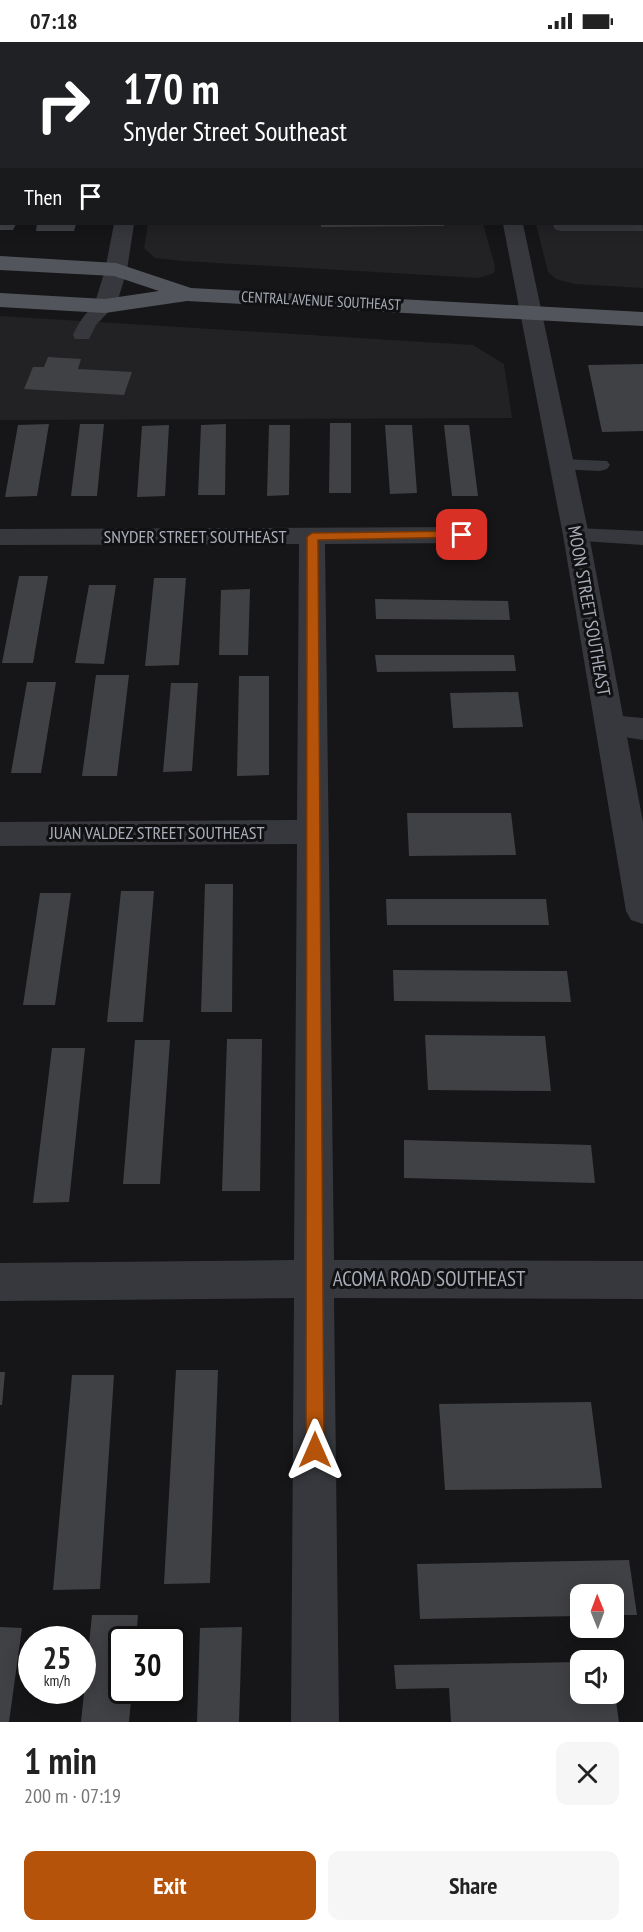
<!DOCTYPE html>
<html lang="en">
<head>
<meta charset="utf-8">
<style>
	body { margin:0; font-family:"PT Sans Narrow",sans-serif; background:#f6f6f6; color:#222; height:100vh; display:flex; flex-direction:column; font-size:22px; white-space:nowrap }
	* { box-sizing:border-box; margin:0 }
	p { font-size:20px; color:#767676 }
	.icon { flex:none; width:33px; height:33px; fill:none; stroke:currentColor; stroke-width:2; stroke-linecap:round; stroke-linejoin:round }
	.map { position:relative; height:1680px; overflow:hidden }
	.panel { display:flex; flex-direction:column; background:#fff; flex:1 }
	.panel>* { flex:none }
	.guide { position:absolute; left:0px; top:0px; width:644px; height:183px; box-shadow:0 3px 15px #0003; background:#202124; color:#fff; overflow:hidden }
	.needle { width:39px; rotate:359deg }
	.controls { position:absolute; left:570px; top:1542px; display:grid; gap:12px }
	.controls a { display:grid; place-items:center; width:54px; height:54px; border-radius:12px; background:#fff; box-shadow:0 3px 15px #0003; font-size:30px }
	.speed { position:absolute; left:18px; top:1584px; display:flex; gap:12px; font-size:30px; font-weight:700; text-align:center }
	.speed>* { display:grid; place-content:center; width:78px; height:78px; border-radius:50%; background:#fff; box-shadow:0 3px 15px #0003; line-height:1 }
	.speed small { font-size:15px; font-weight:400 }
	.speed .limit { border:3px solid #111; border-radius:9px; background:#fff; color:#111 }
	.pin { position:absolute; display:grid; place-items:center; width:51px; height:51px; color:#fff; margin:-26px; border-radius:12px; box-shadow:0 3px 9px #0006 }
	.me { position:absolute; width:66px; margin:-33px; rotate:0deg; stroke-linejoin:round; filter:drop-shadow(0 0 4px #0008) }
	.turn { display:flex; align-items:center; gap:21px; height:126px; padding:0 24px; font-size:27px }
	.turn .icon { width:78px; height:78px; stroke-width:2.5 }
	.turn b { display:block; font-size:42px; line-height:51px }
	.then { display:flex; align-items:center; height:57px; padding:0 24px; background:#0003; gap:12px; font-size:22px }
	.round { display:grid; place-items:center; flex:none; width:63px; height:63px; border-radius:12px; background:#f6f6f6 }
	.headline { display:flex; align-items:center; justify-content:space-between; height:102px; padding:0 24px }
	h1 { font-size:36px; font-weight:800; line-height:45px }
	.cta { display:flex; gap:12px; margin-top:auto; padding:12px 24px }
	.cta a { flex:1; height:69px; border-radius:12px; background:#b45309; color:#fff; font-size:24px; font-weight:800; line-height:69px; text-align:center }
	.cta a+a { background:#f6f6f6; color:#222 }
	.status { display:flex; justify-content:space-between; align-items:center; height:42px; padding:0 30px; background:#fff; direction:ltr }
	.status svg { height:16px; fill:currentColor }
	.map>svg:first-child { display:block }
</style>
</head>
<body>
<div class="status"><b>07:18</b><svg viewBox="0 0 49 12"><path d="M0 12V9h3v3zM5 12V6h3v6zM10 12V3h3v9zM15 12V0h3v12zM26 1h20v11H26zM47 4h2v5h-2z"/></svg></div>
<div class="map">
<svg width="643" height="1680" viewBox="0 0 643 1680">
	<rect width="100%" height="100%" fill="#161618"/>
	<path fill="#222225" d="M493,0H643V246L574,242L556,237L548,230L536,182H642V2Z
		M148,182H483L495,224L494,231L479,236L183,219L155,216L144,206Z
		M0,274L473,303L504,322L512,376L0,378Z"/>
	<path fill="#404145" d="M0,182H16L13,188H0Z
		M37,182H76L74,189H36Z
		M321,182H444V184L321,185Z
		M48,315L81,317L78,327L132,330L124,353L24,347L33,325H44Z
		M643,322V389L602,390L588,323Z
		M330,381H351V451H329Z
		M49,382L37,454L5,455L18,383Z
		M80,382H104L97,454H71Z
		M226,382L225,453H198L201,383Z
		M169,383L165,454L137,455L142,384Z
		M269,383H290L289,453L267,454Z
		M385,383H412L417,451L390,452Z
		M444,383H469L478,454H452Z
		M19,534H48L33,621H2Z
		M154,536H186L179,623L145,624Z
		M89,543H116L104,622L75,621Z
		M250,547L248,613H219L221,548Z
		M375,557L508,559L510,578L376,577Z
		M375,613H514L516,629L377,630Z
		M96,633H129L117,734H82Z
		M239,634H269V733L237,734Z
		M27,640H56L41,731H11Z
		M171,641H198L192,729L163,730Z
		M518,650L523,685L453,686L450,651Z
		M407,771H511L516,813L409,814Z
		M205,842H233L232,970H201Z
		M121,849H154L143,980H107Z
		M40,851H71L55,963H23Z
		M386,857H546L549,883H387Z
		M393,928L567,929L571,960L394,959Z
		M425,993L545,994L551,1049L428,1048Z
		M227,997H262L260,1149H222Z
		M135,998H170L160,1142H123Z
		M52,1006H85L69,1160L33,1161Z
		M404,1098L591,1103L595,1141L404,1136Z
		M176,1328H218L210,1541L164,1542Z
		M0,1330H5L2,1363H0Z
		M72,1333H114L100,1547L53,1548Z
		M591,1360L602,1446L445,1448L439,1362Z
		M629,1518L637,1573H614V1552H580V1574L420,1577L417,1522Z
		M92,1573H138L136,1598H122V1648H132L129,1680H81Z
		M0,1585L22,1586L9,1680H0Z
		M242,1585L239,1680H197L200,1586Z
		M580,1620V1652H615L619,1680H451L449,1646L396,1647L394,1623Z"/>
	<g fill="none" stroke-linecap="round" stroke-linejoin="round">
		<path fill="#37383d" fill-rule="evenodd" d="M642,145H643V156H642Z
			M642,179L643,189H562L556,188L553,184L555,182H642Z
			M105,258L112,260L114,264L96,283L89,297H75L73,293C79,280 90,262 105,258Z
			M562,417L607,419L610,423L607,427L600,429L555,427L552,423L555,419Z
			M576,486L643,489V503L568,498L565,493L568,488Z"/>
		<path fill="#37383d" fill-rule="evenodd" d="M147,0H165L146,2Z
			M114,182H134L127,228L116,264L113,269L105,271L97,269L94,264L105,228Z
			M462,485L471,487L475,493L471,499L462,501L325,502L334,1218L643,1219V1257L334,1256L339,1680H291L294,1256L0,1259V1221L294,1218L297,802L0,804V780L297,778L299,502L0,503V487Z
			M610,673L643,676V698L599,691L595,684L599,677Z"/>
		<path fill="#37383d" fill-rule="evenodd" d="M462,0H480L481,2H463Z
			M503,182H523L589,493L643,780V882L631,878L626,869L563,493Z"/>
		<path fill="#53555c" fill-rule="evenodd" d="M0,214L116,221L191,246L643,270V284L187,259L105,271L0,265V251L105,257L159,249L114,234L0,228Z"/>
	</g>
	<path fill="#b45309" stroke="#753606" stroke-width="1.5" d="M462,489L466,490V495L318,498L324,1408L321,1415L315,1417L309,1415L306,1408L307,495L312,491Z"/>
	<g text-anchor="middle" stroke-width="6" stroke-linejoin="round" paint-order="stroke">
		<g font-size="15" fill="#a8adb8" stroke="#111113">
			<text transform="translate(321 259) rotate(3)" y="5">CENTRAL AVENUE SOUTHEAST</text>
		</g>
		<g font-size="18" fill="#a8adb8" stroke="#111113">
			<text x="195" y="501">SNYDER STREET SOUTHEAST</text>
			<text transform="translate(589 569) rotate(80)" y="6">MOON STREET SOUTHEAST</text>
			<text x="157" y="797">JUAN VALDEZ STREET SOUTHEAST</text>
		</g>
		<g font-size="21" fill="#a8adb8" stroke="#111113">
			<text x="429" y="1244">ACOMA ROAD SOUTHEAST</text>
		</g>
	</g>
</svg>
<div class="controls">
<a><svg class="needle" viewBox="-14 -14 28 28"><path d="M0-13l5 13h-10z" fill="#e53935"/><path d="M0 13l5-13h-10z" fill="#767676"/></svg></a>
<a><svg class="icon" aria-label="sound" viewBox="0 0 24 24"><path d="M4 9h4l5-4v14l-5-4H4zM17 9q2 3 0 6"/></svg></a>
</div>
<div class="speed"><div>25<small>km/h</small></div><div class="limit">30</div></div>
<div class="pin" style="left:462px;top:493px;background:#d93025"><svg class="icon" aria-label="arrive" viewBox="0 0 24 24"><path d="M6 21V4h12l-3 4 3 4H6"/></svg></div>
<svg class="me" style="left:315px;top:1408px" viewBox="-20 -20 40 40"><path d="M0-17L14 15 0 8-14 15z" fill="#b45309" stroke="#fff" stroke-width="4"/></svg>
<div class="guide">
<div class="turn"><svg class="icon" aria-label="right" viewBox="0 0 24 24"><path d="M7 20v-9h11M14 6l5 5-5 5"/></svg><div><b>170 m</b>Snyder Street Southeast</div></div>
<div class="then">Then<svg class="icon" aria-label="arrive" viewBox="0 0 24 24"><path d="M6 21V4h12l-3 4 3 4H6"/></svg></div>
</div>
</div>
<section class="panel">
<div class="headline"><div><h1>1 min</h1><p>200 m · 07:19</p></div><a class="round"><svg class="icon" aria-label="close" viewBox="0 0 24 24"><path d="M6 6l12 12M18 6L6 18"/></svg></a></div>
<div class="cta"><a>Exit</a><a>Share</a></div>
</section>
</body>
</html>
